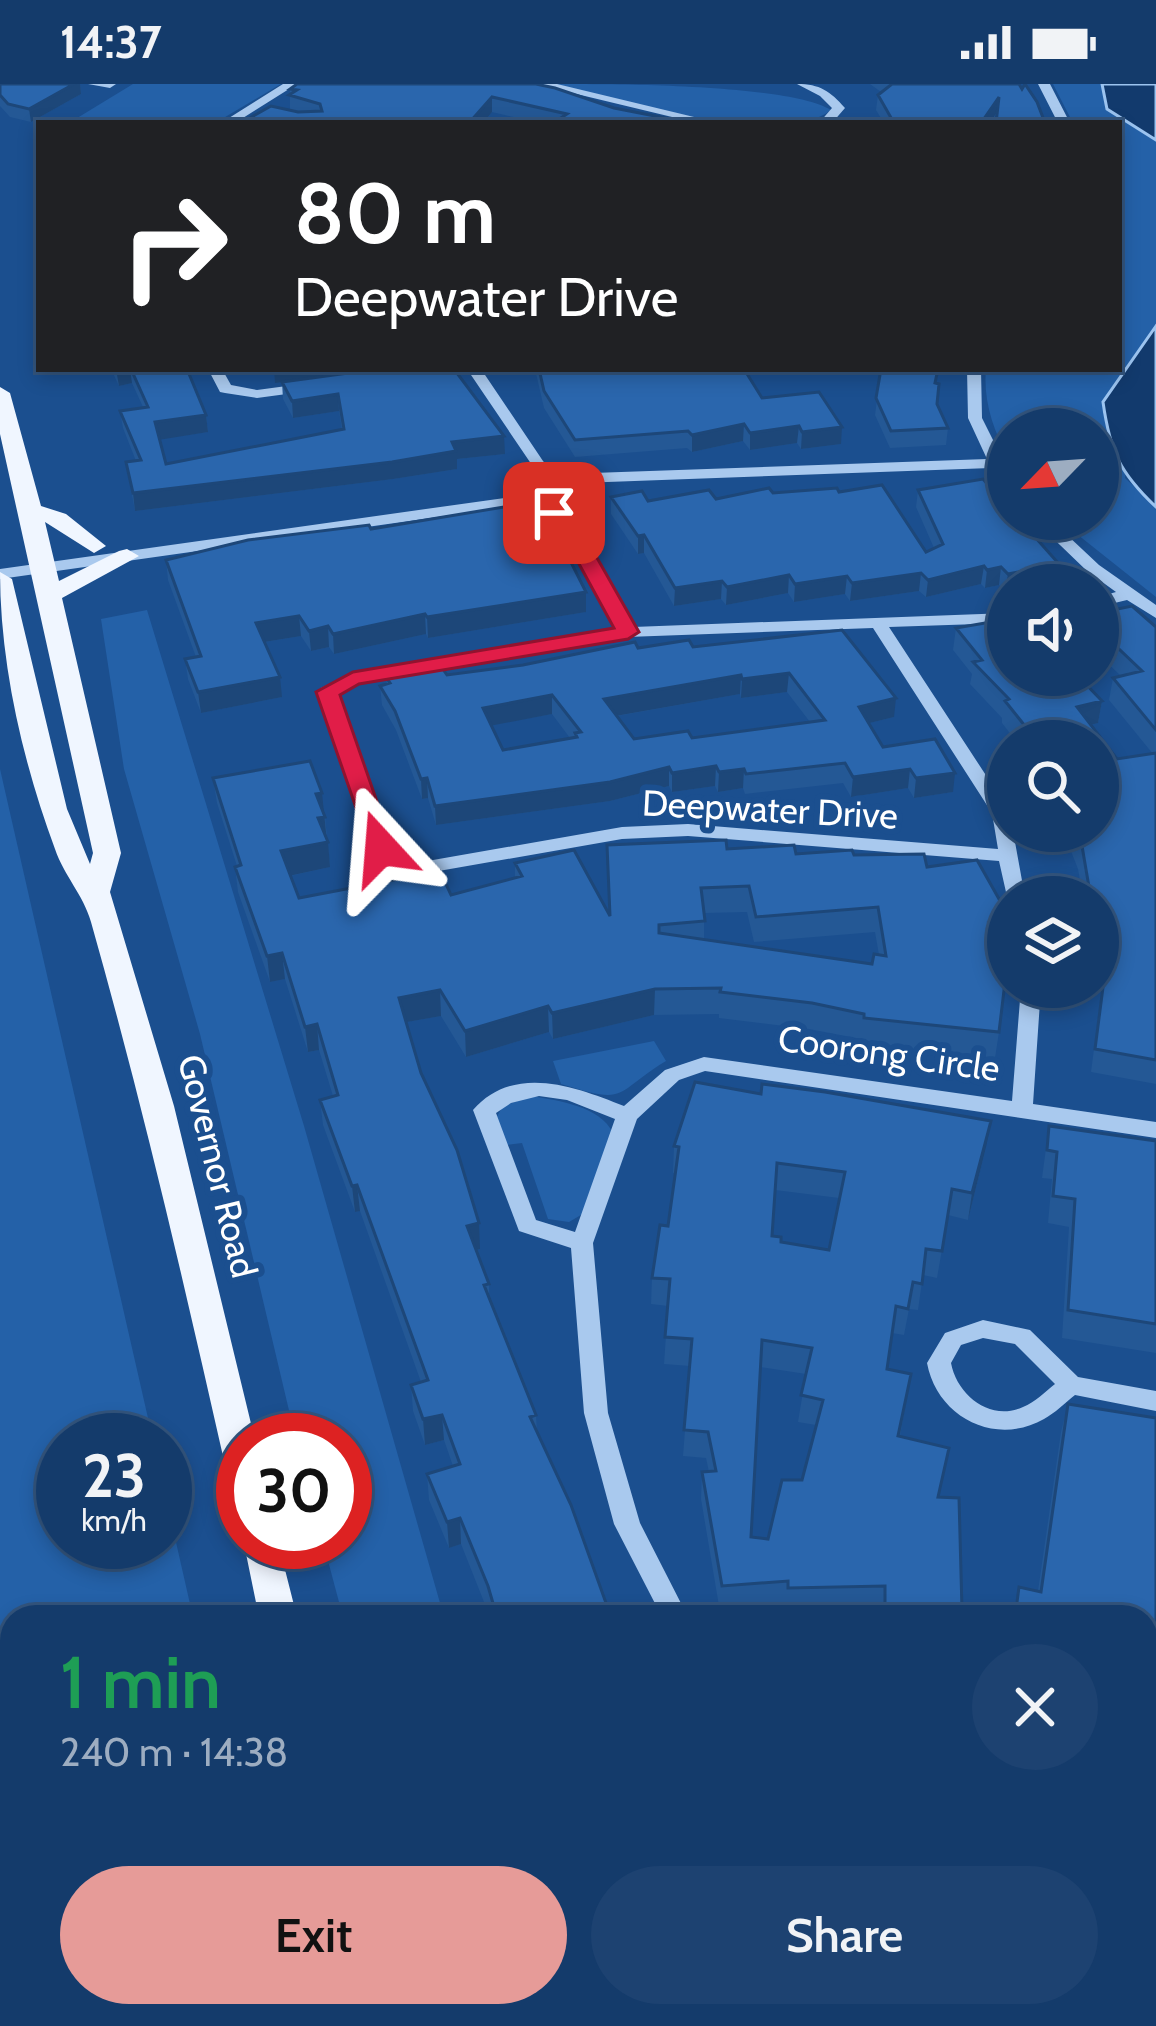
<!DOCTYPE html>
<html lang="en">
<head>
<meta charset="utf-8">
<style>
	body { margin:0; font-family:Cabin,sans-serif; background:#1d4271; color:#f1f3f6; height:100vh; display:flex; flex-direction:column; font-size:45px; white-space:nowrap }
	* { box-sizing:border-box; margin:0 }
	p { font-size:39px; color:#9dadc1 }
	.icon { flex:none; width:66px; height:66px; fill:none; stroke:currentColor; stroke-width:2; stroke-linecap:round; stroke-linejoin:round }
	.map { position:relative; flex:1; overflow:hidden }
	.panel { position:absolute; left:0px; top:1521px; width:1158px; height:423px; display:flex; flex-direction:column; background:#143b6b; border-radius:36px 36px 0 0; box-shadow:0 6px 18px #0003,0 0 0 3px #33557e }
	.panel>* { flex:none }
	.banner { position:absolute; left:36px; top:36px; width:1086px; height:252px; border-radius:0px; box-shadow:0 6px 18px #0003,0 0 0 3px #33557e; background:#202124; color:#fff; overflow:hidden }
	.needle { width:78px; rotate:245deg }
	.buttons { position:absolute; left:987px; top:324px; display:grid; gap:24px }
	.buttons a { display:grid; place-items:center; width:132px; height:132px; border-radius:50%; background:#143b6b; box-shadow:0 6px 18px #0003,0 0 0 3px #33557e; font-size:60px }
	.speed { position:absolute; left:36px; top:1329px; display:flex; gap:24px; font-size:60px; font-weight:700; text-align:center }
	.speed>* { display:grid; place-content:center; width:156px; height:156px; border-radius:50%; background:#143b6b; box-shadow:0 6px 18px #0003,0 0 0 3px #33557e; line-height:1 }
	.speed small { font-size:30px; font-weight:400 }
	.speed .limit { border:18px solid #d22; background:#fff; color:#111 }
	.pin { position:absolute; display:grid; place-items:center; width:102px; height:102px; color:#fff; margin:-51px; border-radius:24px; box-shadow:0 6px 18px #0006 }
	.me { position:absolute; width:132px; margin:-66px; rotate:341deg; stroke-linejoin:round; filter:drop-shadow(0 0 9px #0008) }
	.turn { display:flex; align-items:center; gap:42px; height:252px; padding:0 60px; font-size:54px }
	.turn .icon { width:156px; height:156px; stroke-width:2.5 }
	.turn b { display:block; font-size:84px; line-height:102px }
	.round { display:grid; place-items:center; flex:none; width:126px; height:126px; border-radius:63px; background:#1d4271 }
	.overview { display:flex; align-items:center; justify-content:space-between; height:204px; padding:0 60px }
	h1 { font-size:72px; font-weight:600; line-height:90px; color:#1e9e55 }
	.primary-button { display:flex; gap:24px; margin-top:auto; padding:24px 60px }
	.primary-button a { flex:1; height:138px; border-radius:72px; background:#e69b98; color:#111; font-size:48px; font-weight:600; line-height:138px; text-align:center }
	.primary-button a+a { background:#1d4271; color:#f1f3f6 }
	.status { display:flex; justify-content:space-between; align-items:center; height:84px; padding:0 60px; background:#143b6b; direction:ltr }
	.status svg { height:33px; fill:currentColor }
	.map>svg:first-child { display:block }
</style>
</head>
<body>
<div class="status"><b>14:37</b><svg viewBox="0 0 49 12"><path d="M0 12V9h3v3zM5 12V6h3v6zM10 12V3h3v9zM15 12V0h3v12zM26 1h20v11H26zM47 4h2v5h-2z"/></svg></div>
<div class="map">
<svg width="1156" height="1942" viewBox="0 0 1156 1942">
	<rect width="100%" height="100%" fill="#1b4f8f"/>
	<path fill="#2461a8" d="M133,0H281L215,39H69Z
		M550,0C613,0 789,0 831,26C782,66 611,14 550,0Z
		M1053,0H1102L1107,25L1156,56V242L1143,262L1125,394L1156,423V513L1058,435H1098V345H1008V373C993,346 983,316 986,285H1119V39H1073Z
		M147,526L304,1042L444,1533H343L323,1458H345V1356H296L200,950L124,685L101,535Z
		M0,685L153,1356H63V1458H165V1410L193,1533H12V1932H284L286,1942H0Z
		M654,957L666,977C613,1009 630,1022 561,1000L553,977Z
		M532,1012C559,1017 600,1022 613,1049L586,1128L569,1138L548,1135L522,1059L507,1061L496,1034L503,1022Z"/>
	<path fill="#123a6d" stroke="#9cc4f0" stroke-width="3" d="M1102,0H1156V56L1107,25Z
		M1156,242V423C1120,389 1110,368 1103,318Z"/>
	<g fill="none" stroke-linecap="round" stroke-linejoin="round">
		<path fill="#a9c9ee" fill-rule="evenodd" d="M88,0H116L110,4Z
			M283,0H297L235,39H221Z
			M535,0H557L719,39H697Z
			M797,0C820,0 830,7 845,24L832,39H819L832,24L820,12Z
			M1038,0H1050L1070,39H1058Z
			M208,285H222L231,301L257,306L309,299L316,303L309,307L257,314L225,309L220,308Z
			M471,285H481L543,377L553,389L564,390L987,375L968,334L967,285H981L982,334L1008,386V407L1003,405L991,384L580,399L579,414L557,423L576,442L633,543L1008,529V539L889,543L1008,725V747H1013L1025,813H1008V817L999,777L688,752L622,755L433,788L393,783L374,768L318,608L321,604L353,589L617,545C598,510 567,431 529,420L0,495V485L518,412L514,407L527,392L538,390L469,288ZM554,398L566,404L565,409L546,414L530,407L537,399ZM873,544L992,729L998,765L688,740L622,743L433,776L405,774L390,761L336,610L358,598L627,553Z
			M1033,435H1050L1099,481L1156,521V534L1127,516L1098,523V513L1116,508L1087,487Z
			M1021,903H1041L1033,1020L1156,1038V1054L705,987L679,996L637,1035L593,1159L608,1329L640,1439L688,1533H662L614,1440L584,1329L571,1164L519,1147L473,1026C514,979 576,1003 624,1022L665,986L704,973L1012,1017ZM539,1012L567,1016L615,1035L575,1148L536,1136L496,1029L511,1019Z
			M983,1236L1030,1246L1078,1293L1156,1307V1327L1075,1311C1065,1319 1055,1329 1044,1335C995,1363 937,1333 927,1279L945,1249ZM983,1254L1015,1260L1055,1300C1045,1308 1035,1318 1023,1323C990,1338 957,1311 951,1279L961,1261Z
			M1146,1643L1156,1645V1669L1146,1667Z
			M825,1932H855L858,1942H828Z"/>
		<path fill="#f0f6ff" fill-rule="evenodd" d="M0,303L10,309L41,422L66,430L106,462L94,469L45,438L59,497L119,467L127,465L139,472L62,514L121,769L110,808L174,1022L255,1356H243V1395L230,1391L225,1381C184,1199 142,1018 91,838C83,810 64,792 55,765C23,679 0,580 0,488L12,495L67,725L90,780L93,769L0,350Z
			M243,1455L278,1458L297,1533H259Z
			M346,1932H390L392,1942H348Z"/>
	</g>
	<path fill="#245895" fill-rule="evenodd" d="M0,0H80L81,10L31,38L10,33L0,22Z
		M536,0L614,24L691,39H539L492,28L483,39H241L290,26V5Z
		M870,0H1019L990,39H884L876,26L878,11L881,8Z
		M111,285H187L206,331L208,348L160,355L166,380L342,345L339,327L293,334L283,315L282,298L505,370L457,375V385L393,395L135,427L126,378L136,377L123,344L120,327L143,323L132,299L119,302Z
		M535,285H744L762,314L841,360L801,365L797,359L750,366L743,357L692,368L687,364L575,373L544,324Z
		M881,285L936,299L937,320L948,344L946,361L890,364L875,331Z
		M918,406L1056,498L1040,501H1008L1005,508L999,501L985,504L981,500L926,513L919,507L850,517L845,510L794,518L788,509L726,521L721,515L674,522L644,469L638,470L611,430V413L648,417L716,415L773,409L839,408L926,468L934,464L916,423Z
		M371,445L586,508V528L428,554L426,550L334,570L329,563L311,567L301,552L265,558L282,613L201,629L188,595L185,575L196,573L168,496L166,476Z
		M1098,529L1156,543V1000L1091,988L1102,903L1098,889V813H1083L1078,785L1063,747H1098V657H1016L1002,639V634L970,600L972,590L953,566L956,544L1102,617L1098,639L1091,641L1117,675L1153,670L1109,616L1113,594L1121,592L1098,570Z
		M842,546L894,633L869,639L883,663L953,708L914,714L908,704L851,713L843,699L745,710L743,704L718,708L715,702L672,708L669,702L610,717L436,741L428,714L422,715L396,646L382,621L380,602L387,600L386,593L447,591L638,564L693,563ZM787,608L810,638L692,654L634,655L617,632L740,610L741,614ZM552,630L570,654L503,666L491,641Z
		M213,694L325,733L330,783L290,792L299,814L451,811L515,793V779L609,829L607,761L727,765L796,770L854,771L927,783L1008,831L1006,861L1001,862L999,948L995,974L861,959V955L809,945L719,934V930L654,931L553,955L549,948L466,973L441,932L406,938L421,989L480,1165L476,1166L489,1200V1214L536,1331L537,1348L611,1533H490L461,1460L449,1464L429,1416L427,1390L453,1382L444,1356L425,1361L413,1327L411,1301L421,1298L360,1127L355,1128L323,1041L320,1016L333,1012L319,966L308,968L285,895L270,898L238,808L235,783L237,782L217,719ZM747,828L754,858L875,848L879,871L872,880L704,856V829Z
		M1049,1042L1156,1057V1269L1062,1254L1069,1143L1048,1139L1052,1095L1042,1094Z
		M674,1062L986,1063L968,1136L948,1131L937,1194L923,1191L918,1226L909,1225L904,1251L892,1249L887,1285L911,1290L900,1352L939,1413L962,1526L961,1533H881V1528L786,1530L785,1523L720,1528L701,1415L702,1388H709L706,1374L683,1372L690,1282L664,1280L668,1222L651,1220L652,1194L668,1142L675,1089H673ZM775,1106L839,1114L829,1166L781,1158L772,1152ZM760,1283L806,1290L798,1338L816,1341L802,1396L768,1455L751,1453Z
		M1068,1320L1156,1334V1596L1146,1594V1533H1012L1019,1503L1038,1507L1061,1348Z
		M1156,1711V1845L1155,1842L1146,1843V1712Z
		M597,1932H759L763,1940L762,1942H600Z"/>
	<path fill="#1d4779" d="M67,0H80L81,10L31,38L29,25Z
		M492,13V28L483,39H469Z
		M999,13L997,28L990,39H981Z
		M116,285H130L132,299L119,302Z
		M274,285H374L275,299Z
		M338,310L339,327L293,334L292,317Z
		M206,331L208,348L158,356L155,338Z
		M744,340L743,357L692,368V351Z
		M799,342L797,359L750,366V349Z
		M842,343L841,360L801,365L802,348Z
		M504,352L505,370L457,375V385L393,395L135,427L133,409L452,358Z
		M644,451V469L638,470V452Z
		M1059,480L1056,498L1040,501H1008V507L1005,508L1008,490Z
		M984,482L981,500L926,513L928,496Z
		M1001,483L999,501L985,504L987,486Z
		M921,489L919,507L850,517L852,499Z
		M789,491L788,509L726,521L727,503Z
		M847,492L845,510L794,518L795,500Z
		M722,497L721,515L674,522L675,504Z
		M586,508V528L428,554L427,533Z
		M425,530L426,550L334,570L333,550Z
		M299,532L301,552L258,559L256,539Z
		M328,542L329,563L311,567L309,547Z
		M789,589L787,608L741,614L742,595Z
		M741,591L740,610L604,634V615Z
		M280,593L282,613L201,629L198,608Z
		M552,611V630L484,643L483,624Z
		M896,614L894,633L857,642L859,623Z
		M1102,617L1098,639L1074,645L1077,623Z
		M716,682L715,702L672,708V689Z
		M669,683V702L610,717L436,741L435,722Z
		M744,685L743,704L718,708L719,688Z
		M910,685L908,704L851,713L853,693Z
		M955,689L953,708L914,714L916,694Z
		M427,694L428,714L422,715L421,695Z
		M322,709L327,758L320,759L316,710Z
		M328,758L330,783L284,793L281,767Z
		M1008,836L1006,861L985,864L989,839Z
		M282,869L285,895L270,898L267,872Z
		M655,905L654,931L553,955L552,929Z
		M440,906L441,932L401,939L399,914Z
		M548,922L549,948L466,973L465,947Z
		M317,940L319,966L308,968L305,943Z
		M991,1037L986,1063L968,1136L972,1109Z
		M357,1101L360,1127L355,1128L352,1102Z
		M479,1139L480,1165L468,1168L467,1142Z
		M442,1331L444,1356L425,1361L423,1335Z
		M460,1434L461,1460L449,1464L447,1438Z"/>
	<path fill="#2a66ad" stroke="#1d4779" stroke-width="3" fill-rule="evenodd" d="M0,0H74L29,25L8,20L0,11Z
		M297,0H536L555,4L614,24L691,39H553L567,30L492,13L469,39H241L271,22L298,28L322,27L320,20L289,11L297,6L290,5Z
		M892,0H1019L1022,5L1025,0L1037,18L1045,39H996L999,13L981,39H894L878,11Z
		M131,285H187L206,331L155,338L166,380L344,345L338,310L292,317L282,298L378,285H454L504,352L452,358L456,367L392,378L133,409L126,378L141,376L120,327L148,323Z
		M539,285H744L762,314L819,308L842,343L802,348L799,342L750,349L744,340L692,351L688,347L575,356L544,307Z
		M881,285H938L935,299L939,300L937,320L948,344L891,347L876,314Z
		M983,395L1008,423V435H1019L1059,480L1008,490L1001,483L987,486L984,482L928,496L921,489L852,499L847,492L795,500L789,491L727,503L722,497L675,504L644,451L638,452L611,413L642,407L648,417L709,406L716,415L769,404L773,409L837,404L839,408L882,401L926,468L943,460L918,406Z
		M540,417L586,508L427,533L425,530L333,550L328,542L309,547L299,532L256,539L280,593L198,608L185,575L201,572L166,476L248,456L369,441L371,445Z
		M1132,522L1156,543V646L1113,594L1142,587L1098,545V529Z
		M1008,535V591H1077L1102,617L1077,623L1117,675L1156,669V976L1095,965L1106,880L1098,850V813H1088L1085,803H1089L1082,762L1076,747H1098V657H1037L1005,617L1009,615L973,578L982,576L956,544Z
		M842,546L896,614L859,623L883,663L935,655L955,689L916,694L910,685L853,693L845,679L746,690L744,685L719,688L716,682L672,689L669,683L610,698L435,722L427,694L421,695L395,627L380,602L390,599L386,593L440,581L447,591L523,581L635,558L638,564L689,556L693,563ZM789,589L825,636L692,654L688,647L634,655L604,615L741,591L742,595ZM552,611L581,648L575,649L577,653L503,666L483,624Z
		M310,677L322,709L316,710L325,733L318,734L328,758L281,767L299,814L440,787L451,811L522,792L515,779L574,766L610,832L607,761L726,756L727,765L794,761L796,770L852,766L854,771L924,770L927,783L977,776L1008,831V836L989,839L1008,873L999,948L864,934V930L812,919L720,908L721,904L655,905L552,929L548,922L465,947L440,906L399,914L421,989L457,1066L479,1139L467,1142L489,1200L484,1201L536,1331L530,1333L571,1421L611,1533H497L488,1502L460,1434L447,1438L427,1390L460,1380L442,1331L423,1335L411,1301L428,1296L357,1101L352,1102L320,1016L338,1011L317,940L305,943L282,869L267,872L235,783L241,781L213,694ZM749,802L756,833L878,823L886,872L874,870L872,880L659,849V841L705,837L701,804Z
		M695,998L761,1010L762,1000L825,1008L991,1037L972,1109L952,1105L942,1167L926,1165L922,1200L913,1198L908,1225L896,1222L887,1285L911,1290L898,1352L949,1364L938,1413L959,1414L962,1526L885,1520V1502L788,1504V1497L722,1502L702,1388L716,1387L708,1348L684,1346L692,1255L665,1253L670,1195L652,1194L660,1141L668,1142L679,1063L674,1062ZM777,1079L845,1088L829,1166L781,1158V1153L772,1152ZM762,1256L812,1264L801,1311L823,1316L802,1396H782L768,1455L751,1453Z
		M1049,1042L1156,1057V1240L1068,1226L1075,1115L1053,1112L1057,1068L1047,1066Z
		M1068,1320L1156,1334V1567L1146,1565V1533H1015L1019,1503L1041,1508Z
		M1156,1711V1818L1146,1819V1712Z
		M1146,1885L1156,1887V1942H927L928,1932H1146Z
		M605,1932H759L763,1940L757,1942H608Z"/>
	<path fill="#e11d48" stroke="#92132f" stroke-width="3" d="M554,423L579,442L639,548L628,555L359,600L340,611L393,764L390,770H372L316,608L353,588L614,544L560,445L544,429Z"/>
	<g text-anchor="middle" stroke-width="12" stroke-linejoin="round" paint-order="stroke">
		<g font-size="36" fill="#fff" stroke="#1b4f8f">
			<text transform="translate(770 725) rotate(3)" y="13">Deepwater Drive</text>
			<text transform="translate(889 969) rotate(8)" y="13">Coorong Circle</text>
			<text transform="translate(218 1082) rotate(76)" y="13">Governor Road</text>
		</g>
	</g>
</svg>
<div class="buttons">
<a><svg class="needle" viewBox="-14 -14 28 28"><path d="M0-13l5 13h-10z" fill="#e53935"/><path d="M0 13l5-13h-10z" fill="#9dadc1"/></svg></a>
<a><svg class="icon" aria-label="sound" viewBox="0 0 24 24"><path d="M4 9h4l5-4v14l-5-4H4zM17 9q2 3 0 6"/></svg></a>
<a><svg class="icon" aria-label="search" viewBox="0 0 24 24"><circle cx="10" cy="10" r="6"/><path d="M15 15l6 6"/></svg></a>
<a><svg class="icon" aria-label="layers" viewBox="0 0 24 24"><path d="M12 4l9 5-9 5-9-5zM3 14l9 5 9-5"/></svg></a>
</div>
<div class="speed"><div>23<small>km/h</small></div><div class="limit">30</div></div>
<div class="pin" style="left:554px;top:429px;background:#d93025"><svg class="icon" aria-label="arrive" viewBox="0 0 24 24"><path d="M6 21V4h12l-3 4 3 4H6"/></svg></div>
<svg class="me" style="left:381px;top:764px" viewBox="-20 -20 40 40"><path d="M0-17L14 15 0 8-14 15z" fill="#e11d48" stroke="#fff" stroke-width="4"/></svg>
<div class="banner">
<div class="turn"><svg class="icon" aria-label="right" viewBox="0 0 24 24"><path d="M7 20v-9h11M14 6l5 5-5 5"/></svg><div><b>80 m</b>Deepwater Drive</div></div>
</div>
<section class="panel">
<div class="overview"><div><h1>1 min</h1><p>240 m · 14:38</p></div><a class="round"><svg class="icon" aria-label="close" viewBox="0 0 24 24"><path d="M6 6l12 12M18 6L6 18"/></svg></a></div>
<div class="primary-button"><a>Exit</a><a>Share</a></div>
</section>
</div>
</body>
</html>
